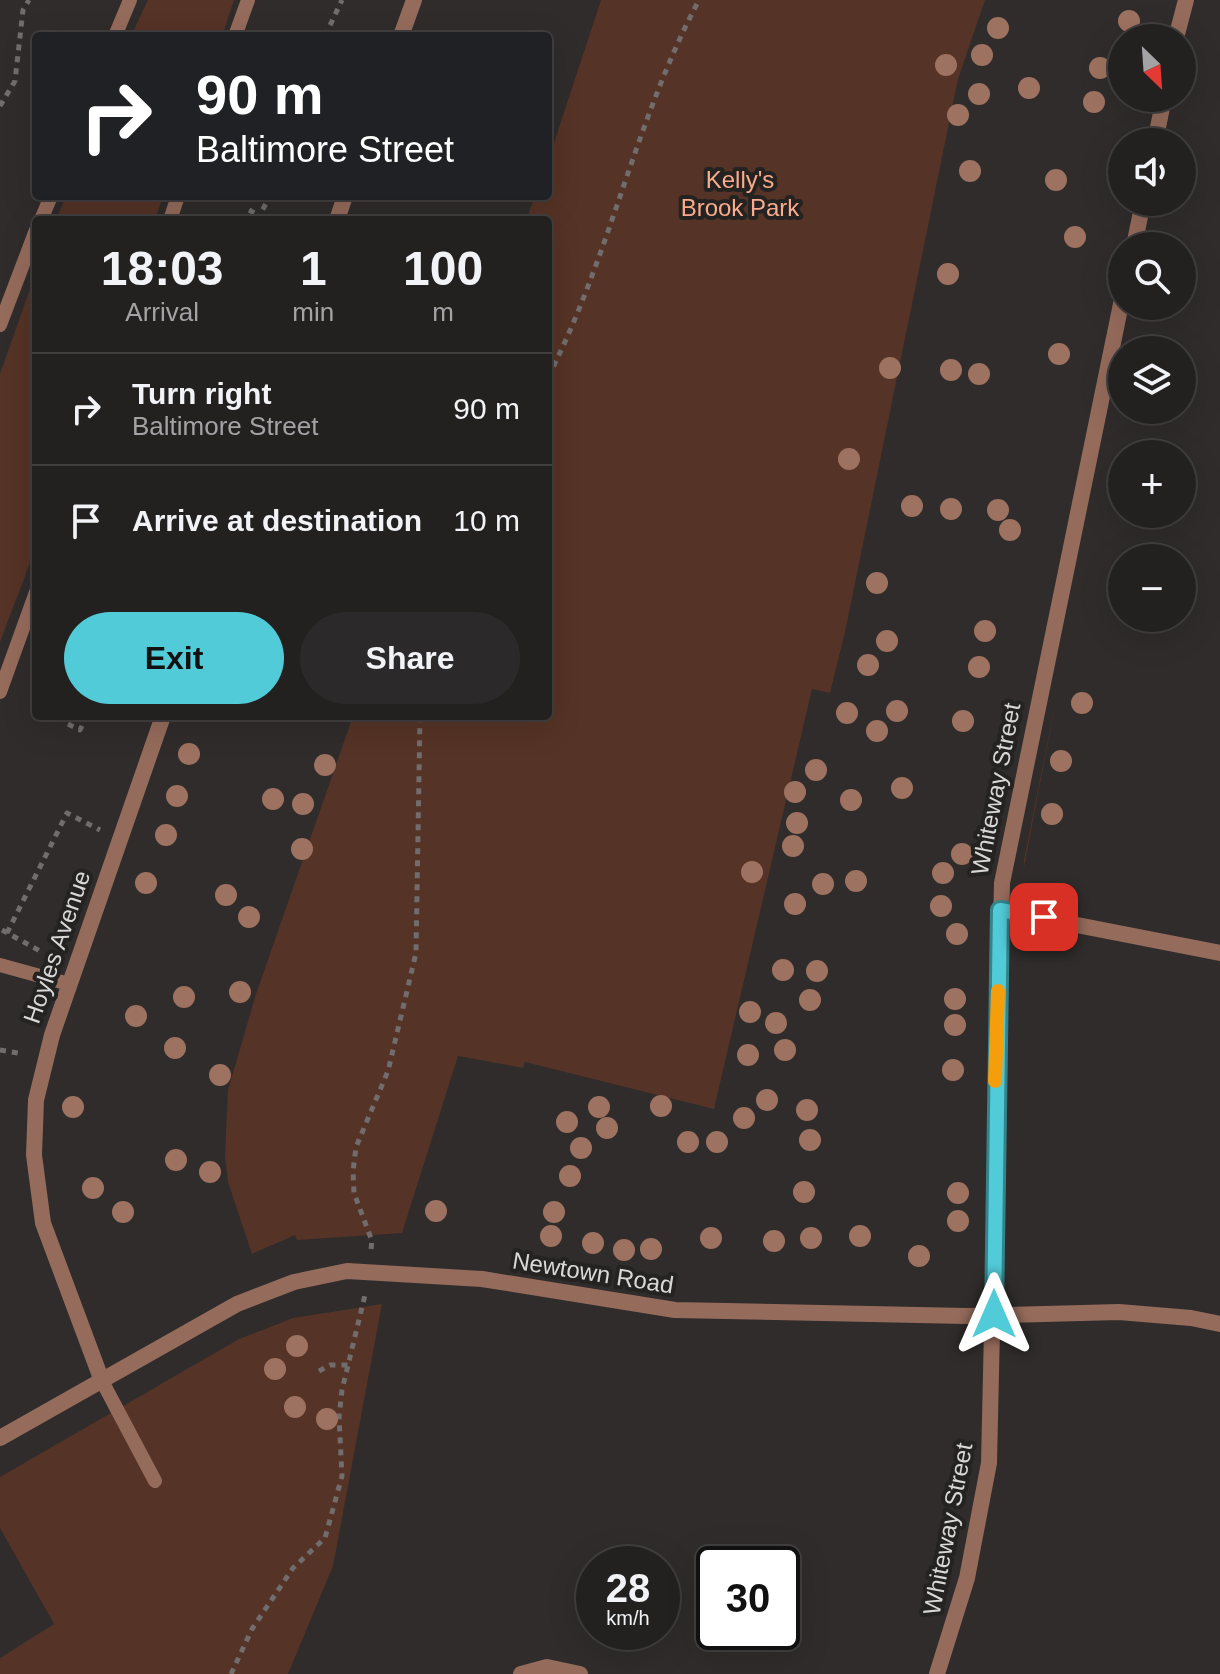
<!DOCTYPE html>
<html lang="en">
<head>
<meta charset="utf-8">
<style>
	body { margin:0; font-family:Arial,sans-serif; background:#2b2929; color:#f1f3f6; height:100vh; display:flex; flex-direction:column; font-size:30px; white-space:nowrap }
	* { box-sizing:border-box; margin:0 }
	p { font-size:26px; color:#a3a3a5 }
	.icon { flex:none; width:44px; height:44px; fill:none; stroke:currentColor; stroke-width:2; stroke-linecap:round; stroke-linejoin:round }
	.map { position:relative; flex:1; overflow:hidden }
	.details { position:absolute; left:32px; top:216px; width:520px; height:504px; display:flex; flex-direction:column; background:#232120; border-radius:8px; box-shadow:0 8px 32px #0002,0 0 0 2px #403e3e }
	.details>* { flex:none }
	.guide { position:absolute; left:32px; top:32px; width:520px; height:168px; border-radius:8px; box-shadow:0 8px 32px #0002,0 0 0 2px #403e3e; background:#202124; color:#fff; overflow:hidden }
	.needle { width:52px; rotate:155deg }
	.controls { position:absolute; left:1108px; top:24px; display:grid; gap:16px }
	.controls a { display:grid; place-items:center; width:88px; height:88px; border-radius:50%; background:#232120; box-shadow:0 8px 32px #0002,0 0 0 2px #403e3e; font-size:40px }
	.speed { position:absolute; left:576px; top:1546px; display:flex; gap:16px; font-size:40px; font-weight:700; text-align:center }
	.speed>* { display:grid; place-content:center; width:104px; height:104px; border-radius:50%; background:#232120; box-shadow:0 8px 32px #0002,0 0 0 2px #403e3e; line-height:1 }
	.speed small { font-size:20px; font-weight:400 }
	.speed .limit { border:4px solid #111; border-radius:12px; background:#fff; color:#111 }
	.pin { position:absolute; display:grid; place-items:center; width:68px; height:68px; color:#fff; margin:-34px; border-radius:16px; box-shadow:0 4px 12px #0006 }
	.me { position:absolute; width:88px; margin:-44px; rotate:0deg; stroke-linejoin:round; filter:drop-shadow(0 0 6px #0008) }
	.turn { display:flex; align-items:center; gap:28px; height:168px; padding:0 32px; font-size:36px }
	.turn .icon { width:104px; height:104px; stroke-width:2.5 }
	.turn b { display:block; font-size:56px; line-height:68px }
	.eta { display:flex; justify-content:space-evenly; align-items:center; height:136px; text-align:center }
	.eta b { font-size:48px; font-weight:800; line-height:56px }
	.primary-button { display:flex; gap:16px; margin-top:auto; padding:16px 32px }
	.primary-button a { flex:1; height:92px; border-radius:48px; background:#52cbd8; color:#111; font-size:32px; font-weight:800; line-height:92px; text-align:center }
	.primary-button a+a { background:#2b2929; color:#f1f3f6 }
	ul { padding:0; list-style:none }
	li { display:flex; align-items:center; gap:24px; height:112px; padding:0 32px; border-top:2px solid #403e3e }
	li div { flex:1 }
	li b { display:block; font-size:30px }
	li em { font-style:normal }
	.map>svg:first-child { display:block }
</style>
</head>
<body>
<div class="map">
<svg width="1220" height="1674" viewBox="0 0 1220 1674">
	<rect width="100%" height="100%" fill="#2f2c2b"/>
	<path fill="#553326" d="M148,0H234L222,36H131Z
		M601,0H985L958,79L845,632L830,693L812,689L714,1109L525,1062L523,1068L458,1056L402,1233L297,1240L295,1235L252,1254L228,1182L225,1157L228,1090L256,994L353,716H548V220H526L535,196H548V161Z
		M66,196H163L155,220H56Z
		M36,272V547L0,642V374Z
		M1059,685L1024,867V860Z
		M382,1304L333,1566L288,1674H0V1658L54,1624L0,1528V1477L239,1339L293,1318Z"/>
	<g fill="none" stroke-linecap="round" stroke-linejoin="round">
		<path stroke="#706d6c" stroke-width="5" stroke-dasharray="6 6" stroke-linecap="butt" d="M325,36L342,0
			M0,106L15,81L23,10L29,0
			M249,210L267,220
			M257,220L270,196
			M548,377C610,257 635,120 699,0
			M68,724L80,730L87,716
			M2,930L40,951
			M7,933L67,813L100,830
			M0,1050L23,1054
			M371,1249L372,1241L354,1193L353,1171L356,1147L388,1071L416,953L420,716
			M319,1371L330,1365H349
			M231,1674L252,1629L293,1568L325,1538L342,1476L339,1417L342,1390L365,1295"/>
		<path stroke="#956b5b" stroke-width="14" d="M115,36L130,0
			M235,36L248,0
			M41,220L51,196
			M170,220L178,196
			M0,325L36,230
			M0,692L36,592
			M0,965L69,984
			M102,1381L155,1481"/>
		<path stroke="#956b5b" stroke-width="16" d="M401,36L414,0
			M1176,38L1186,0
			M1155,142L1164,98
			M337,220L345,196
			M1134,246L1143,202
			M1000,910L1220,953
			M102,1381L43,1223L34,1155L36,1100L52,1035L163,716
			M521,1674L547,1667L580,1674
			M937,1674L967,1578L989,1463L1002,883L1122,299"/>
		<path stroke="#956b5b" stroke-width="16" d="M0,1438L237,1304L294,1282L347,1271L482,1279L675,1310L966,1316L1119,1312L1191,1318L1220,1324"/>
	</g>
	<g fill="#9e7260">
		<circle cx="1129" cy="21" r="11"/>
		<circle cx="998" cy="28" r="11"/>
		<circle cx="982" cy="55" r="11"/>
		<circle cx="946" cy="65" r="11"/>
		<circle cx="1100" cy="68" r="11"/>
		<circle cx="1029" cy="88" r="11"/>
		<circle cx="979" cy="94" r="11"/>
		<circle cx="1094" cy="102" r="11"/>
		<circle cx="958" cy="115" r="11"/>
		<circle cx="970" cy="171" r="11"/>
		<circle cx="1056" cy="180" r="11"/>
		<circle cx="1075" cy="237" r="11"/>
		<circle cx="948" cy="274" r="11"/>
		<circle cx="1059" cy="354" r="11"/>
		<circle cx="890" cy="368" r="11"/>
		<circle cx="951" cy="370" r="11"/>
		<circle cx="979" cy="374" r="11"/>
		<circle cx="849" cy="459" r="11"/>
		<circle cx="912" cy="506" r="11"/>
		<circle cx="951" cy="509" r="11"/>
		<circle cx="998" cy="510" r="11"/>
		<circle cx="1010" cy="530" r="11"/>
		<circle cx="877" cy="583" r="11"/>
		<circle cx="985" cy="631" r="11"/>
		<circle cx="887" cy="641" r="11"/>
		<circle cx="868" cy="665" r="11"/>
		<circle cx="979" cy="667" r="11"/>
		<circle cx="1082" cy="703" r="11"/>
		<circle cx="897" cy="711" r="11"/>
		<circle cx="847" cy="713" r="11"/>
		<circle cx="963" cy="721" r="11"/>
		<circle cx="877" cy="731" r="11"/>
		<circle cx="189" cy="754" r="11"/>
		<circle cx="1061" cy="761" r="11"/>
		<circle cx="325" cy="765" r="11"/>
		<circle cx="816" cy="770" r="11"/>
		<circle cx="902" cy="788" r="11"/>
		<circle cx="795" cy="792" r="11"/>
		<circle cx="177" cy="796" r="11"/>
		<circle cx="273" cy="799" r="11"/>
		<circle cx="851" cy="800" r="11"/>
		<circle cx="303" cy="804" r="11"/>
		<circle cx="1052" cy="814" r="11"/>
		<circle cx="797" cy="823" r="11"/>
		<circle cx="166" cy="835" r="11"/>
		<circle cx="793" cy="846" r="11"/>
		<circle cx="302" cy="849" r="11"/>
		<circle cx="962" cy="854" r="11"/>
		<circle cx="752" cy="872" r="11"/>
		<circle cx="943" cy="873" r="11"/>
		<circle cx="856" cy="881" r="11"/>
		<circle cx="146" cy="883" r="11"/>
		<circle cx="823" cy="884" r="11"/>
		<circle cx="226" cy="895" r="11"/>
		<circle cx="795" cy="904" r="11"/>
		<circle cx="941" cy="906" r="11"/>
		<circle cx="249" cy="917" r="11"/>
		<circle cx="957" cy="934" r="11"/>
		<circle cx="783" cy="970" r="11"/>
		<circle cx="817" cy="971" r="11"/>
		<circle cx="240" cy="992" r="11"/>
		<circle cx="184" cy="997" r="11"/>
		<circle cx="955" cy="999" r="11"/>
		<circle cx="810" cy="1000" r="11"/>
		<circle cx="750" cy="1012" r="11"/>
		<circle cx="136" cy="1016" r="11"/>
		<circle cx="776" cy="1023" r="11"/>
		<circle cx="955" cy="1025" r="11"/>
		<circle cx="175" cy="1048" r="11"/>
		<circle cx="785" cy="1050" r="11"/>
		<circle cx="748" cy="1055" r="11"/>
		<circle cx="953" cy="1070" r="11"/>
		<circle cx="220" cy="1075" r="11"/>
		<circle cx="767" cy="1100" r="11"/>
		<circle cx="661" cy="1106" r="11"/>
		<circle cx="73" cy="1107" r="11"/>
		<circle cx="599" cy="1107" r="11"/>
		<circle cx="807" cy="1110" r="11"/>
		<circle cx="744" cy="1118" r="11"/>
		<circle cx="567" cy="1122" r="11"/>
		<circle cx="607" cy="1128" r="11"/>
		<circle cx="810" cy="1140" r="11"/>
		<circle cx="688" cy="1142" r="11"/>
		<circle cx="717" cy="1142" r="11"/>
		<circle cx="581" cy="1148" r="11"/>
		<circle cx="176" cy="1160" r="11"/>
		<circle cx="210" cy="1172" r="11"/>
		<circle cx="570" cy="1176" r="11"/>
		<circle cx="93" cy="1188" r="11"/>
		<circle cx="804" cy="1192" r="11"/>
		<circle cx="958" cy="1193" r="11"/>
		<circle cx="436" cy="1211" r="11"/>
		<circle cx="123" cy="1212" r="11"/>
		<circle cx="554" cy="1212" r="11"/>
		<circle cx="958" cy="1221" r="11"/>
		<circle cx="551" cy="1236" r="11"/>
		<circle cx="860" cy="1236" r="11"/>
		<circle cx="711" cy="1238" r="11"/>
		<circle cx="811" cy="1238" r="11"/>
		<circle cx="774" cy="1241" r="11"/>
		<circle cx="593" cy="1243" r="11"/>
		<circle cx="651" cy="1249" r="11"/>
		<circle cx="624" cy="1250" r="11"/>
		<circle cx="919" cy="1256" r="11"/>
		<circle cx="297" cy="1346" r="11"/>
		<circle cx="275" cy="1369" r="11"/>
		<circle cx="295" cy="1407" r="11"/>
		<circle cx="327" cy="1419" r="11"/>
	</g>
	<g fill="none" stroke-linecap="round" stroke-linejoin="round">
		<g stroke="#35848c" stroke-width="20">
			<path id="route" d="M994,1314L1000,910L1044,917"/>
		</g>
		<use href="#route" stroke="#52cbd8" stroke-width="14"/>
		<path stroke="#f59e0b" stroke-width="14" d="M995,1081L998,991"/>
	</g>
	<g text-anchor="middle" stroke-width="8" stroke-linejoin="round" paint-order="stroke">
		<g font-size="24" fill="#f9ab8c" stroke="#252321">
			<text x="740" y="188">Kelly's<tspan x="740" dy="28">Brook Park</tspan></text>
		</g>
		<g font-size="24" fill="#dad8d7" stroke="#252321">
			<text transform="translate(996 789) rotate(-79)" y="8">Whiteway Street</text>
			<text transform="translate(57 947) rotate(-71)" y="8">Hoyles Avenue</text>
			<text transform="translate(593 1273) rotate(9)" y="8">Newtown Road</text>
			<text transform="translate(948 1529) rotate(-79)" y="8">Whiteway Street</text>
		</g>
	</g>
</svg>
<div class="controls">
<a><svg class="needle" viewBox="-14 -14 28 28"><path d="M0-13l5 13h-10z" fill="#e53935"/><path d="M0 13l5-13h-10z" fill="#a3a3a5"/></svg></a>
<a><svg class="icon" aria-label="sound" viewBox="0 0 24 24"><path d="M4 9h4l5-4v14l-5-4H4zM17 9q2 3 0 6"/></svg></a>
<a><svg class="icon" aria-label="search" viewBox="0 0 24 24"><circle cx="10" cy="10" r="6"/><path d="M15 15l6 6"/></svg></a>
<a><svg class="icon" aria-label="layers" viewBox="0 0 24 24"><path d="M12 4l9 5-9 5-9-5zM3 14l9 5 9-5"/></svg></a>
<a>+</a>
<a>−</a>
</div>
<div class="speed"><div>28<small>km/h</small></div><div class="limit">30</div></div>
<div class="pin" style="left:1044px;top:917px;background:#d93025"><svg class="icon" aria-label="arrive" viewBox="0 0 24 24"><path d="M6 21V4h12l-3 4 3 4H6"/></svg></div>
<svg class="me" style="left:994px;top:1314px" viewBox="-20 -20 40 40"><path d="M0-17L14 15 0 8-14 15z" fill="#52cbd8" stroke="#fff" stroke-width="4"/></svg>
<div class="guide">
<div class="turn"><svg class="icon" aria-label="right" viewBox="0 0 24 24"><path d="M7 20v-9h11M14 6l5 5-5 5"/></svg><div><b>90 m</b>Baltimore Street</div></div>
</div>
<section class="details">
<div class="eta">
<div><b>18:03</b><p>Arrival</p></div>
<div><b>1</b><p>min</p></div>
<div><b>100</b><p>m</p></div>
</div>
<ul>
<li><svg class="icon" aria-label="right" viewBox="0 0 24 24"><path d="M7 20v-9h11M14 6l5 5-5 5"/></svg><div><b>Turn right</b><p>Baltimore Street</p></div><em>90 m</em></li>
<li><svg class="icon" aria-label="arrive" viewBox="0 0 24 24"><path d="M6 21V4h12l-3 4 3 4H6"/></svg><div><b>Arrive at destination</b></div><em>10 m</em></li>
</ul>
<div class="primary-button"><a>Exit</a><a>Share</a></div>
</section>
</div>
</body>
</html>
